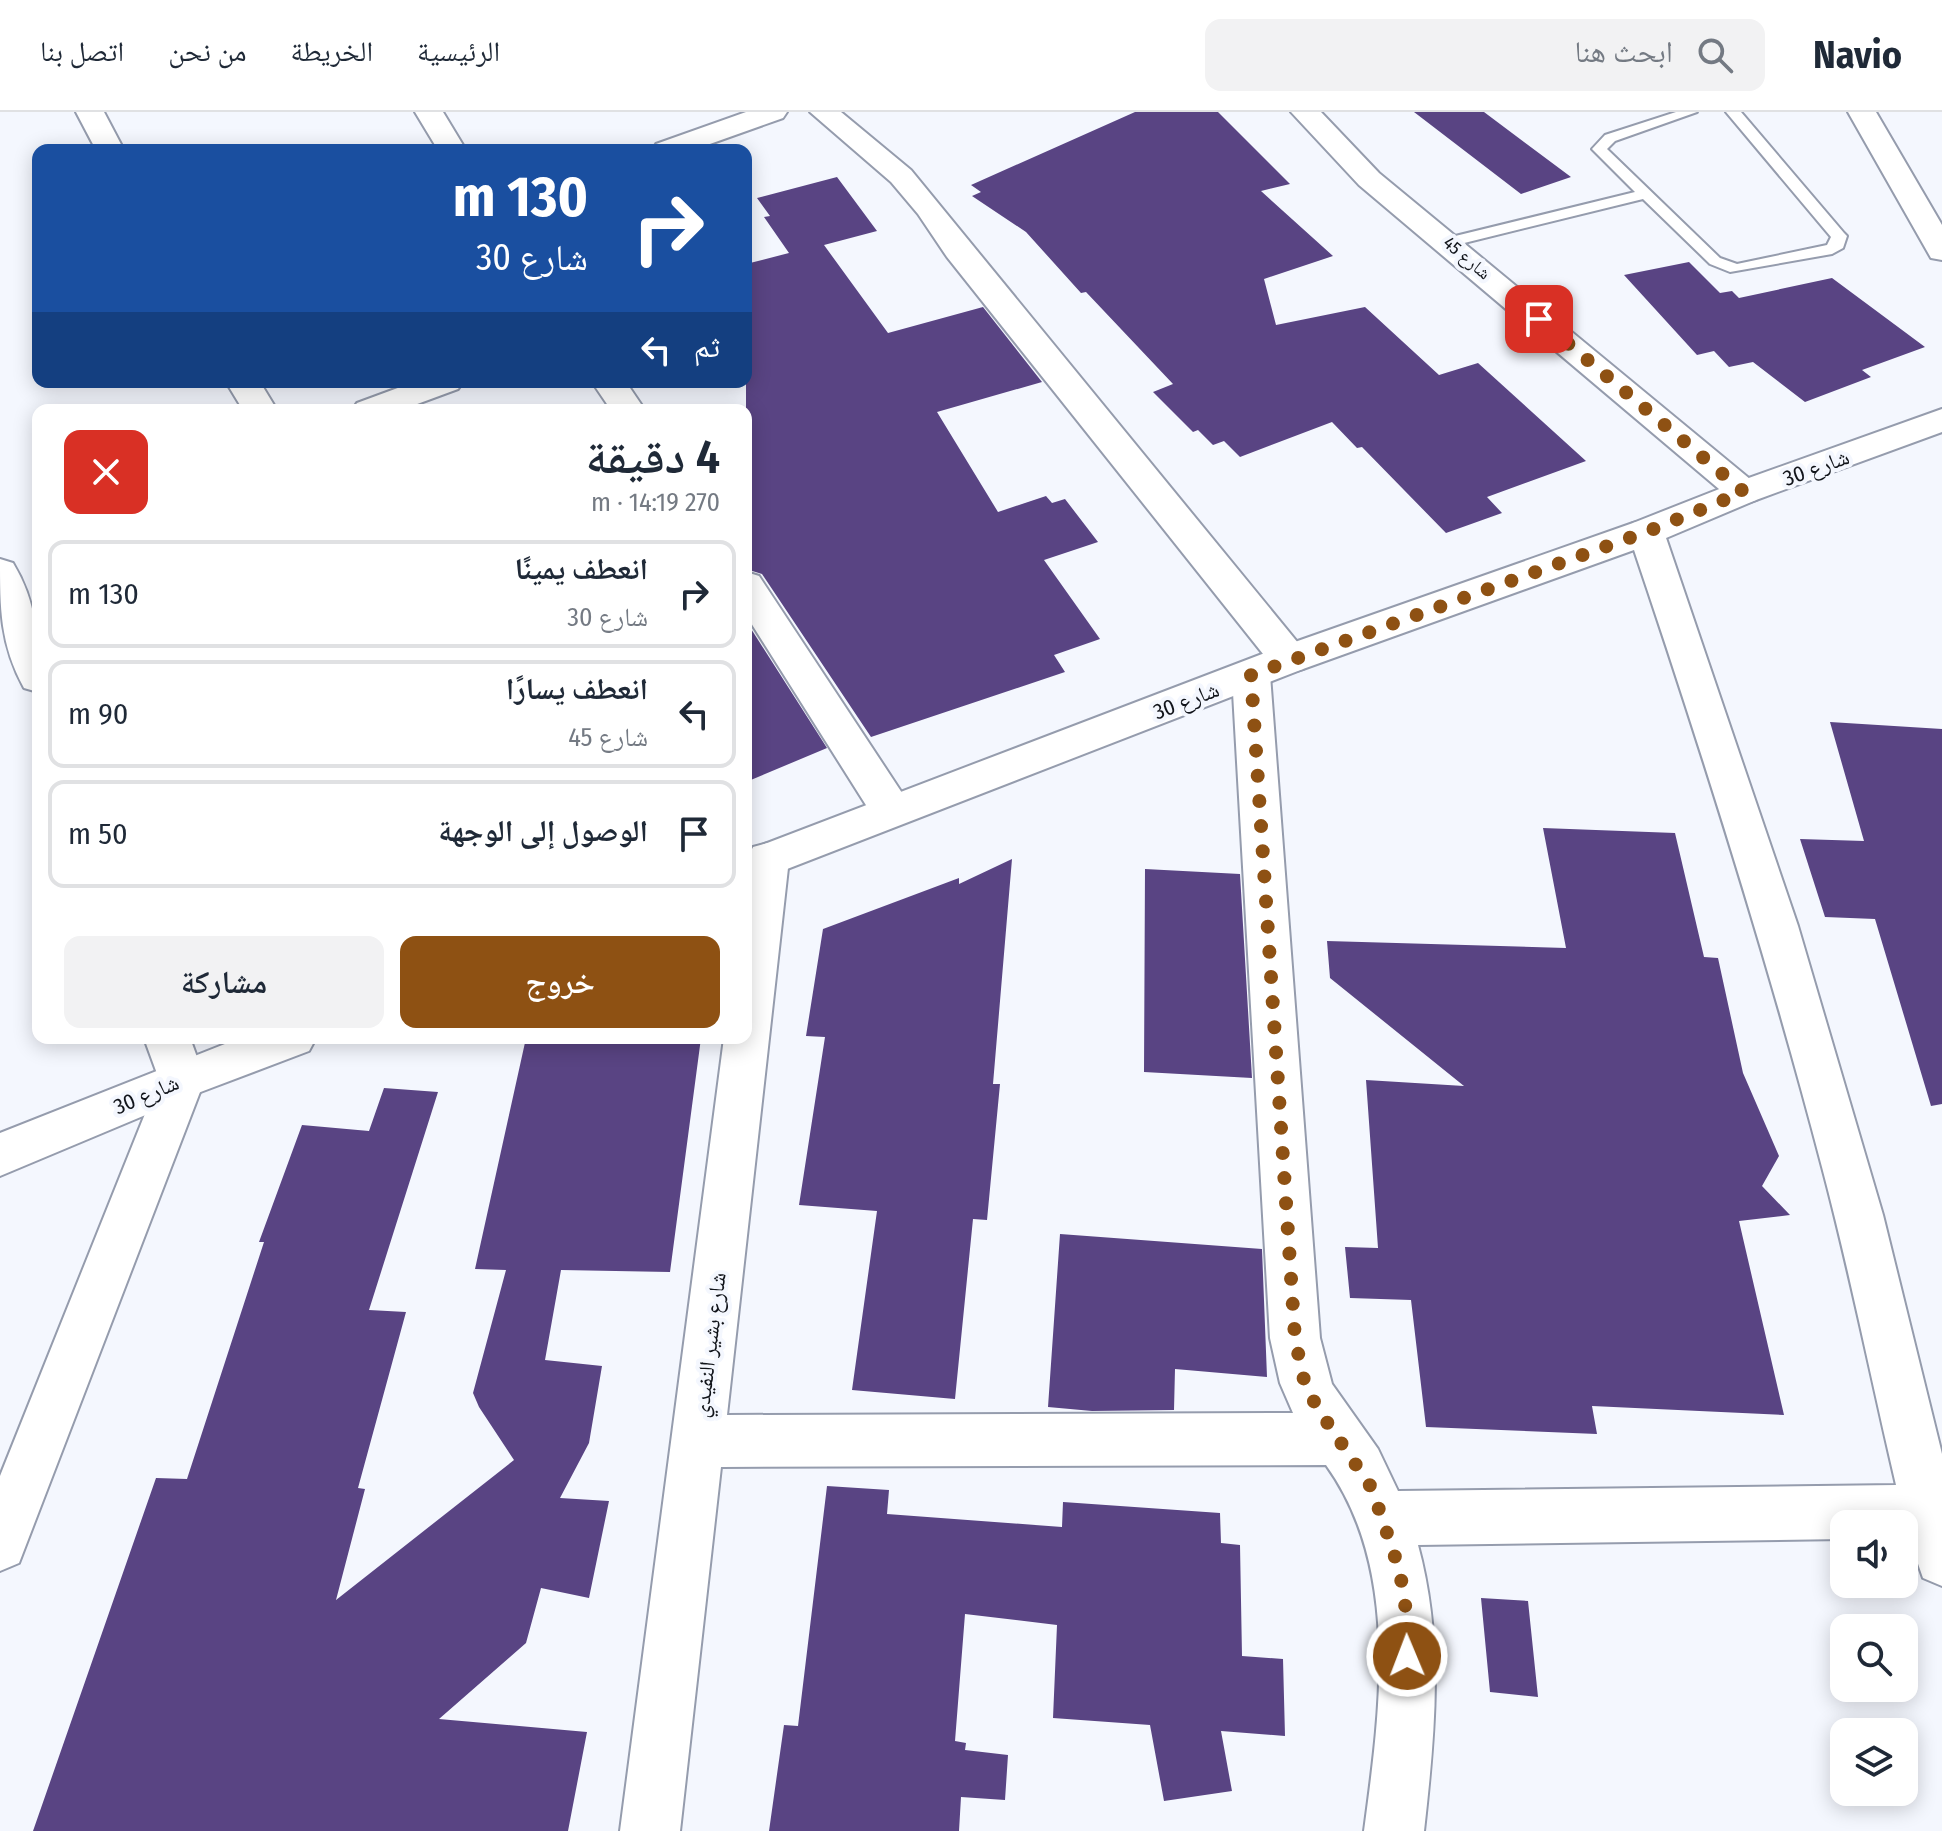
<!DOCTYPE html>
<html lang="ar">
<head>
<meta charset="utf-8">
<style>
	body { margin:0; font-family:"Fira Sans Condensed","Noto Naskh Arabic",sans-serif; background:#f2f2f3; color:#1f2937; direction:rtl; height:100vh; display:flex; flex-direction:column; font-size:30px; white-space:nowrap }
	* { box-sizing:border-box; margin:0 }
	p { font-size:26px; color:#747a83 }
	.icon { flex:none; width:44px; height:44px; fill:none; stroke:currentColor; stroke-width:2; stroke-linecap:round; stroke-linejoin:round }
	.map { position:relative; flex:1; overflow:hidden; direction:ltr }
	.panel { position:absolute; left:32px; top:292px; width:720px; height:640px; display:flex; flex-direction:column; background:#fff; border-radius:16px; box-shadow:0 4px 20px #0003; direction:rtl }
	.panel>* { flex:none }
	.top-card { position:absolute; left:32px; top:32px; width:720px; height:244px; border-radius:16px; box-shadow:0 4px 20px #0003; direction:rtl; background:#1a4fa0; color:#fff; overflow:hidden }
	.tools { position:absolute; left:1830px; top:1398px; display:grid; gap:16px }
	.tools a { display:grid; place-items:center; width:88px; height:88px; border-radius:16px; background:#fff; box-shadow:0 4px 20px #0003; font-size:40px }
	.pin { position:absolute; display:grid; place-items:center; width:68px; height:68px; color:#fff; margin:-34px; border-radius:16px; box-shadow:0 4px 12px #0006 }
	.me { position:absolute; width:88px; margin:-44px; rotate:359deg; stroke-linejoin:round; filter:drop-shadow(0 0 6px #0008) }
	.turn { display:flex; align-items:center; gap:28px; height:168px; padding:0 32px; font-size:36px }
	.turn .icon { width:104px; height:104px; stroke-width:2.5 }
	.turn b { display:block; font-size:56px; line-height:68px }
	.then { display:flex; align-items:center; height:76px; padding:0 32px; background:#0003; gap:16px; font-size:30px }
	.round { display:grid; place-items:center; flex:none; width:84px; height:84px; border-radius:16px; background:#f2f2f3 }
	.head { display:flex; align-items:center; justify-content:space-between; height:136px; padding:0 32px }
	h1 { font-size:48px; font-weight:600; line-height:60px }
	.primary-button { display:flex; gap:16px; margin-top:auto; padding:16px 32px }
	.primary-button a { flex:1; height:92px; border-radius:16px; background:#8e5113; color:#fff; font-size:32px; font-weight:600; line-height:92px; text-align:center }
	.primary-button a+a { background:#f2f2f3; color:#1f2937 }
	ul { padding:0; list-style:none }
	li { display:flex; align-items:center; gap:24px; height:108px; margin:0 16px 12px; padding:0 16px; border:4px solid #e0e1e3; border-radius:16px }
	li div { flex:1 }
	li b { display:block; font-size:30px }
	li em { font-style:normal }
	header { display:flex; align-items:center; gap:48px; box-sizing:border-box; height:112px; padding:0 40px; background:#fff; border-bottom:2px solid #e0e1e3 }
	header strong { font-size:38px }
	nav { display:flex; gap:44px; margin-inline-start:auto; font-size:28px }
	.search { width:560px; height:72px; background:#f2f2f3; display:flex; align-items:center; gap:20px; box-sizing:border-box; padding:0 28px; border-radius:16px; color:#747a83; font-size:30px }
	.map>svg:first-child { display:block }
</style>
</head>
<body>
<header>
<strong>Navio</strong>
<div class="search"><svg class="icon" aria-label="search" viewBox="0 0 24 24"><circle cx="10" cy="10" r="6"/><path d="M15 15l6 6"/></svg>ابحث هنا</div>
<nav><a>الرئيسية</a><a>الخريطة</a><a>من نحن</a><a>اتصل بنا</a></nav>
</header>
<div class="map">
<svg width="1942" height="1719" viewBox="0 0 1942 1719">
	<rect width="100%" height="100%" fill="#f4f7fe"/>
	<path fill="#594483" d="M1135,0H1218L1290,72L1261,79L1333,144L1264,167L1276,213L1365,195L1439,263L1478,251L1586,349L1487,385L1502,401L1446,421L1362,335L1357,336L1332,310L1240,345L1224,329L1213,333L1198,318L1193,320L1153,280L1173,272L1086,180L1081,181L1026,120L972,84L981,80L971,73Z
		M1414,0H1484L1571,65L1521,82Z
		M837,65L877,119L824,133L888,221L983,195L1042,270L937,300L998,400L1046,384L1052,391L1065,387L1098,430L1044,448L1100,527L1054,543L1065,560L871,625L762,462L746,457V152L789,141L764,105L770,104L757,86Z
		M1689,150L1720,181L1732,179L1739,186L1832,166L1925,235L1862,258L1871,265L1805,290L1753,250L1729,255L1714,239L1697,243L1624,163Z
		M746,509L827,636L746,670Z
		M1830,610L1942,617V992L1931,994L1875,807L1825,805L1800,727L1864,729Z
		M1543,716L1675,721L1704,845L1718,846L1743,961L1779,1044L1762,1074L1790,1103L1739,1109L1784,1303L1592,1294L1597,1322L1426,1315L1411,1188L1350,1186L1345,1135L1378,1136L1366,968L1464,974L1330,866L1327,829L1566,836Z
		M1012,747L993,972H1000L987,1108L973,1107L955,1287L852,1278L877,1099L799,1093L825,925L806,924L823,817L959,766V772Z
		M1145,757L1240,762L1252,966L1144,960Z
		M526,926H701L670,1160L561,1158L545,1248L602,1254L589,1331L560,1386L609,1389L589,1486L541,1476L526,1531L439,1607L587,1620L568,1719H33L156,1366L187,1367L264,1130H259L302,1013L369,1019L384,976L438,980L369,1198L406,1200L358,1376L365,1377L336,1488L514,1348L479,1295L473,1281L506,1158L475,1157Z
		M1060,1122L1262,1137L1267,1265L1175,1257L1174,1298L1092,1299L1048,1295Z
		M827,1374L889,1378L887,1402L1062,1415L1063,1390L1220,1401L1221,1431L1240,1433L1242,1544L1283,1547L1285,1624L1221,1619L1232,1679L1164,1689L1150,1613L1053,1606L1057,1513L965,1502L955,1629L966,1631L965,1638L1008,1643L1005,1688L961,1685L959,1719H769L784,1613L798,1614Z
		M1481,1486L1528,1489L1538,1585L1490,1580Z"/>
	<g fill="none" stroke-linecap="round" stroke-linejoin="round">
		<g stroke="#959cad" stroke-width="4">
			<path id="service" d="M1676,0H1697L1615,29L1607,37L1720,146L1737,152L1827,133L1831,125L1726,0H1741L1844,121L1847,124L1843,136L1832,142L1730,160L1710,152L1643,87L1448,135L1440,130L1443,127L1635,80L1592,37L1605,23Z"/>
		</g>
		<g stroke="#959cad" stroke-width="4">
			<path id="minor" d="M76,0H104L124,38H96Z
				M415,0H443L466,38H438Z
				M746,0H787L783,6L693,38H652L656,32Z
				M810,0H841L911,58L1303,537L1308,547L1303,557L1289,561L1275,557L947,145L918,102L891,70Z
				M1291,0H1321L1379,61L1756,372L1762,380L1756,388L1744,392L1732,388L1359,73Z
				M1848,0H1876L1942,113V148L1931,146L1927,139Z
				M226,270H260L277,298H243Z
				M414,270H463L458,277L401,298H352L357,291Z
				M592,270H626L645,298H611Z
				M1646,408L1659,411L1664,420L1798,814L1883,1103L1942,1342V1474L1923,1466L1909,1426H1904V1412H1844V1427L1418,1433C1444,1528 1435,1622 1424,1719H1364C1380,1600 1401,1457 1326,1353L721,1355L680,1719H620L724,926H746V755L753,735L768,731L783,735L789,747L727,1303L1293,1301L1280,1271L1270,1226L1232,563L1237,553L1251,549L1265,553L1270,563L1320,1226L1332,1272L1378,1337L1398,1379L1896,1373C1871,1267 1850,1160 1822,1055C1766,841 1699,630 1628,420L1633,411Z
				M0,447L13,451C39,494 38,531 38,580L24,576C0,532 0,496 0,447Z
				M746,460L759,464L906,687L912,698L906,709L891,714L876,709L746,503Z
				M144,926H190L205,967L19,1451L0,1459V1364L159,967Z"/>
		</g>
		<g stroke="#959cad" stroke-width="4">
			<path id="tertiary" d="M1942,297V320L1756,388L1659,429L1303,557L746,773V739L1275,537L1633,411L1732,372Z
				M240,926H316L309,939L198,981L0,1064V1021Z"/>
		</g>
		<use href="#service" fill="#fff" fill-rule="evenodd"/>
		<use href="#minor" fill="#fff" fill-rule="evenodd"/>
		<use href="#tertiary" fill="#fff" fill-rule="evenodd"/>
	</g>
	<g fill="none" stroke-linecap="round" stroke-linejoin="round">
		<path stroke="#8e5113" stroke-width="14" stroke-dasharray="0 25.2" d="M1407,1544L1405,1488L1399,1457L1382,1406L1371,1375L1316,1294L1303,1265L1295,1226L1251,563L1646,420L1744,380L1539,207"/>
	</g>
	<g text-anchor="middle" stroke-width="8" stroke-linejoin="round" paint-order="stroke">
		<g font-size="18" fill="#11141a" stroke="#f4f7fe">
			<text transform="translate(1467 146) rotate(40)" y="6">شارع 45</text>
		</g>
		<g font-size="22" fill="#11141a" stroke="#f4f7fe">
			<text transform="translate(1816 355) rotate(-20)" y="8">شارع 30</text>
			<text transform="translate(1186 588) rotate(-21)" y="8">شارع 30</text>
			<text transform="translate(146 982) rotate(-23)" y="8">شارع 30</text>
			<text transform="translate(709 1233) rotate(-83)" y="8">شارع بشير النفيدي</text>
		</g>
	</g>
</svg>
<div class="tools">
<a><svg class="icon" aria-label="sound" viewBox="0 0 24 24"><path d="M4 9h4l5-4v14l-5-4H4zM17 9q2 3 0 6"/></svg></a>
<a><svg class="icon" aria-label="search" viewBox="0 0 24 24"><circle cx="10" cy="10" r="6"/><path d="M15 15l6 6"/></svg></a>
<a><svg class="icon" aria-label="layers" viewBox="0 0 24 24"><path d="M12 4l9 5-9 5-9-5zM3 14l9 5 9-5"/></svg></a>
</div>
<div class="pin" style="left:1539px;top:207px;background:#d93025"><svg class="icon" aria-label="arrive" viewBox="0 0 24 24"><path d="M6 21V4h12l-3 4 3 4H6"/></svg></div>
<svg class="me" style="left:1407px;top:1544px" viewBox="-20 -20 40 40"><circle r="17" fill="#8e5113" stroke="#fff" stroke-width="3"/><path d="M0-11L8 9 0 5-8 9z" fill="#fff"/></svg>
<div class="top-card">
<div class="turn"><svg class="icon" aria-label="right" viewBox="0 0 24 24"><path d="M7 20v-9h11M14 6l5 5-5 5"/></svg><div><b>130 m</b>شارع 30</div></div>
<div class="then">ثم<svg class="icon" aria-label="left" viewBox="0 0 24 24"><path d="M17 20v-9H6M10 6l-5 5 5 5"/></svg></div>
</div>
<section class="panel">
<div class="head"><div><h1>4 دقيقة</h1><p>270 m · 14:19</p></div><a class="round" style="background:#d93025;color:#fff"><svg class="icon" aria-label="close" viewBox="0 0 24 24"><path d="M6 6l12 12M18 6L6 18"/></svg></a></div>
<ul>
<li><svg class="icon" aria-label="right" viewBox="0 0 24 24"><path d="M7 20v-9h11M14 6l5 5-5 5"/></svg><div><b>انعطف يمينًا</b><p>شارع 30</p></div><em>130 m</em></li>
<li><svg class="icon" aria-label="left" viewBox="0 0 24 24"><path d="M17 20v-9H6M10 6l-5 5 5 5"/></svg><div><b>انعطف يسارًا</b><p>شارع 45</p></div><em>90 m</em></li>
<li><svg class="icon" aria-label="arrive" viewBox="0 0 24 24"><path d="M6 21V4h12l-3 4 3 4H6"/></svg><div><b>الوصول إلى الوجهة</b></div><em>50 m</em></li>
</ul>
<div class="primary-button"><a>خروج</a><a>مشاركة</a></div>
</section>
</div>
</body>
</html>
